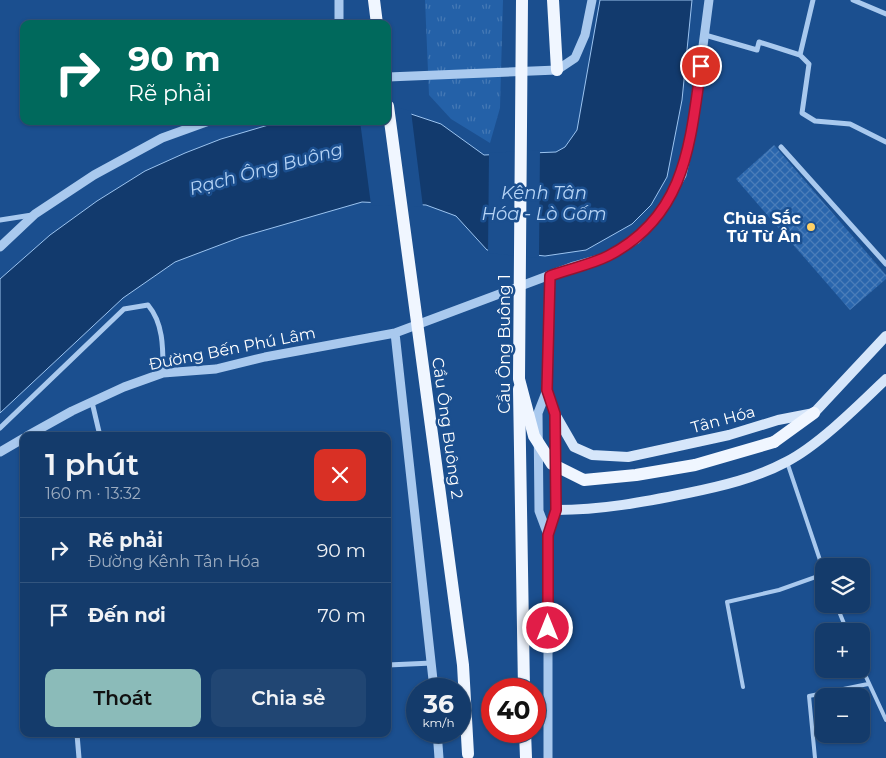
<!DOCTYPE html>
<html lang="vi">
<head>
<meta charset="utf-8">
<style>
	body { margin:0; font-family:Montserrat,sans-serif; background:#214673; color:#f1f3f6; height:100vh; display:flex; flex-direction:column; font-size:19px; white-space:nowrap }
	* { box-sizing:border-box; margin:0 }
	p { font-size:16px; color:#9dadc1 }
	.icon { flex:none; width:28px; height:28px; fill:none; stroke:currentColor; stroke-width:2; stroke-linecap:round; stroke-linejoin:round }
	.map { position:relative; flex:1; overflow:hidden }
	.drawer { position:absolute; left:20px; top:432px; width:371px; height:305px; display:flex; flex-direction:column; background:#143b6b; border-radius:10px; box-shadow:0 1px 4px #0004,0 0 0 1px #33557e }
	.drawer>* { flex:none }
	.hud { position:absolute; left:20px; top:20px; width:371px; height:105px; border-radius:10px; box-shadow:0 1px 4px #0004,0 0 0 1px #33557e; background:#00695c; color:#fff; overflow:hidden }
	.buttons { position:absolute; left:815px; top:558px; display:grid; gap:10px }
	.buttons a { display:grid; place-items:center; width:55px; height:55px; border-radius:10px; background:#143b6b; box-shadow:0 1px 4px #0004,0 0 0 1px #33557e; font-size:25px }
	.speed { position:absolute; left:406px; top:678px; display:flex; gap:10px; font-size:25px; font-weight:700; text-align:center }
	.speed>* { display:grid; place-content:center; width:65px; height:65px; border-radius:50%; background:#143b6b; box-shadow:0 1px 4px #0004,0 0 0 1px #33557e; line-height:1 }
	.speed small { font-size:12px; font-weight:400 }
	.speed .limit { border:8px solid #d22; background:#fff; color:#111 }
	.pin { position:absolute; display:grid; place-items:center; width:42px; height:42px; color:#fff; margin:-21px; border:2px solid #fff; border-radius:50%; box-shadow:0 1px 5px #0007 }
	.me { position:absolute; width:55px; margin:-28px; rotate:0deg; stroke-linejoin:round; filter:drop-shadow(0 0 4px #0008) }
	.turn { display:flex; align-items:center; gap:18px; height:105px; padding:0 25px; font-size:22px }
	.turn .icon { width:65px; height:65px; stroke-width:2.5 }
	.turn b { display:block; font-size:35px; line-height:42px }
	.round { display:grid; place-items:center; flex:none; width:52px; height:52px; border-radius:10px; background:#214673 }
	.head { display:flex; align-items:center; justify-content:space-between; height:85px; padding:0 25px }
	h1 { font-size:30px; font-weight:600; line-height:38px }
	.action { display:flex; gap:10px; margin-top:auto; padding:10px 25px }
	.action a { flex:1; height:58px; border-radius:10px; background:#8bbbb9; color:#111; font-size:20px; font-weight:600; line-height:58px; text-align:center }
	.action a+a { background:#214673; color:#f1f3f6 }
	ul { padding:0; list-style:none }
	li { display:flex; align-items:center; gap:15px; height:65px; padding:0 25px; border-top:1px solid #33557e }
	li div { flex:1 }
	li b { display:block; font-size:19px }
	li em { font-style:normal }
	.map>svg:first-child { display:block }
</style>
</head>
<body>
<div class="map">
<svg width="886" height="758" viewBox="0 0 886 758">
	<defs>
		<pattern id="grass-tufts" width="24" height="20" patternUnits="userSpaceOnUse" patternTransform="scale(1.25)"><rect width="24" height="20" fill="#2461a8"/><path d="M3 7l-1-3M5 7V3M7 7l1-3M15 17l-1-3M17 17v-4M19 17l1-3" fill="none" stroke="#4579b5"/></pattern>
		<pattern id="building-cross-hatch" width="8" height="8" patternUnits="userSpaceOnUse" patternTransform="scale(1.25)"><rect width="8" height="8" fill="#2a66ad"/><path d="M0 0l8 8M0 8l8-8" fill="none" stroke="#4a7db9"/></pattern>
	</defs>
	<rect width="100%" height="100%" fill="#1b4f8f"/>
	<path fill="url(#grass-tufts)" d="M425,0H503L500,108L490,143L451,119L429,95Z"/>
	<path fill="#123a6d" stroke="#9cc4f0" d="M600,0H692L682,100L667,177L651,205L632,224L586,250L545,256L487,250L456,216L426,205L362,202L241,237L175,262L123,298L0,413V279L50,235L97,201L145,171L185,153L221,139L282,121H388L399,110L441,124L484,155L556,152L565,147L577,130Z"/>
	<path fill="#1b4f8f" d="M388,105L411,111L423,207L371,205L360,121H388Z
		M540,150L539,258L488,253L489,153Z"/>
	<path fill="url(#building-cross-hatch)" d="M774,145L886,275V279L850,310L736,179Z"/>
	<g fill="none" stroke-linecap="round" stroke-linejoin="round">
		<path stroke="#a9c9ee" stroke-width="4" d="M787,462L824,572
			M836,604L847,631
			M861,666L886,720
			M743,687L727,602L779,590L824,574
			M815,758L809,696L868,684"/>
		<path stroke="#a9c9ee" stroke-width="5" d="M853,0L886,14
			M705,35L757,50L759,42L800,55L809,64L802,113L815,121L850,124L886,142
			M800,55L813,0
			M781,147L886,264
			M0,220L32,215
			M92,402L100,436
			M0,428L124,309L148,305C164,324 163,350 163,373
			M388,665L432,663
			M77,734L79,758"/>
		<path stroke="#a9c9ee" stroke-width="9" d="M339,0V24
			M388,77L557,70L575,58L585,35L592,0
			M0,247L35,214L94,175L162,138L209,121
			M395,333L434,689
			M547,390L538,413L539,511L548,535
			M27,436L72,411L124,387L163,373L216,369L265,357L395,333L574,266L606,257L637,239L660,213L682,175L692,130L709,0
			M0,452L24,438
			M437,731L439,758
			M548,758V535L556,510L555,414L547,390L549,276"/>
		<path stroke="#d6e6fa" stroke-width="10" d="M555,414L574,447L592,455L628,457L729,435L778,420L814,413L886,336
			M556,510C602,510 644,502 688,493C722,486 756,478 786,462C818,446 859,405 886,379"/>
		<path stroke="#f0f6ff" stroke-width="12" d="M374,0L377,24
			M553,0L557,70
			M519,389L524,689
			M774,442L814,413
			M525,731L526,758"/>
		<path stroke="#f0f6ff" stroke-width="12" d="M522,0L519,379L534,436L552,464L584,480L636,475L695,465L774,442
			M388,106L463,665L468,754"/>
	</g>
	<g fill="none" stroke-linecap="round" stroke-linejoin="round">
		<g stroke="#92132f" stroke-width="12">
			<path id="route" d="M548,628V535L556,510L555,414L547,390L550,276C568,269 590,265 608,256C686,216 690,144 701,66"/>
		</g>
		<use href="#route" stroke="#e11d48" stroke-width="9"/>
	</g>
	<circle fill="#ffd166" stroke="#1b4f8f" stroke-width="2" cx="811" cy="227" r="5"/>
	<g text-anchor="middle" stroke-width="5" stroke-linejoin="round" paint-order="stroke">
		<g font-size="16" font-weight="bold" fill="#fff" stroke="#1b4f8f" text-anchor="end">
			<text x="801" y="224">Chùa Sắc<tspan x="801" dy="18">Tứ Từ Ân</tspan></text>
		</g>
		<g font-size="16" fill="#fff" stroke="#1b4f8f">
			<text transform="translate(504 344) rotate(-90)" y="6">Cầu Ông Buông 1</text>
			<text transform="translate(232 348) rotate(-11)" y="6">Đường Bến Phú Lâm</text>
			<text transform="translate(723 419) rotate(-15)" y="6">Tân Hóa</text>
			<text transform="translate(448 428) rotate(82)" y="6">Cầu Ông Buông 2</text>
		</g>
		<g font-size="18" font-style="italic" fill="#b5d3f5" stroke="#1b4f8f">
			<text transform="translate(266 169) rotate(-15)" y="6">Rạch Ông Buông</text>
			<text x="544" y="199">Kênh Tân<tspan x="544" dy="21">Hóa - Lò Gốm</tspan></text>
		</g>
	</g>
</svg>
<div class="buttons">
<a><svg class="icon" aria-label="layers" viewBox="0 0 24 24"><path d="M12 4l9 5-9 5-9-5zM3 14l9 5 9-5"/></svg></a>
<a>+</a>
<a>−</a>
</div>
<div class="speed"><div>36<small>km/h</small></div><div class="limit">40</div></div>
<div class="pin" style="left:701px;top:66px;background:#d93025"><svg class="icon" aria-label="arrive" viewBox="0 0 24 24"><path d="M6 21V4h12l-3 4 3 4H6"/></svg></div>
<svg class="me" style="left:548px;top:628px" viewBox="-20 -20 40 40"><circle r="17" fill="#e11d48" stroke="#fff" stroke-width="3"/><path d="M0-11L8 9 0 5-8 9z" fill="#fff"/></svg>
<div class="hud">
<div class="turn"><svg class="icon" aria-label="right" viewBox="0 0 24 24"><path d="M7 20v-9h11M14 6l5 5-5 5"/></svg><div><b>90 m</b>Rẽ phải</div></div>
</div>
<section class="drawer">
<div class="head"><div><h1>1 phút</h1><p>160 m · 13:32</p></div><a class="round" style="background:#d93025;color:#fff"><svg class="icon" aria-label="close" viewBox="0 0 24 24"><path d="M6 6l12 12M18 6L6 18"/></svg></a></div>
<ul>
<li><svg class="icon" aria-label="right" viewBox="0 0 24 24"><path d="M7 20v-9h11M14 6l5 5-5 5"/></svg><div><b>Rẽ phải</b><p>Đường Kênh Tân Hóa</p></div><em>90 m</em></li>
<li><svg class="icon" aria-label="arrive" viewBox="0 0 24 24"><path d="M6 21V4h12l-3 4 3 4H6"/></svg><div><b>Đến nơi</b></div><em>70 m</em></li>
</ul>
<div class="action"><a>Thoát</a><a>Chia sẻ</a></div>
</section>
</div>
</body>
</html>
